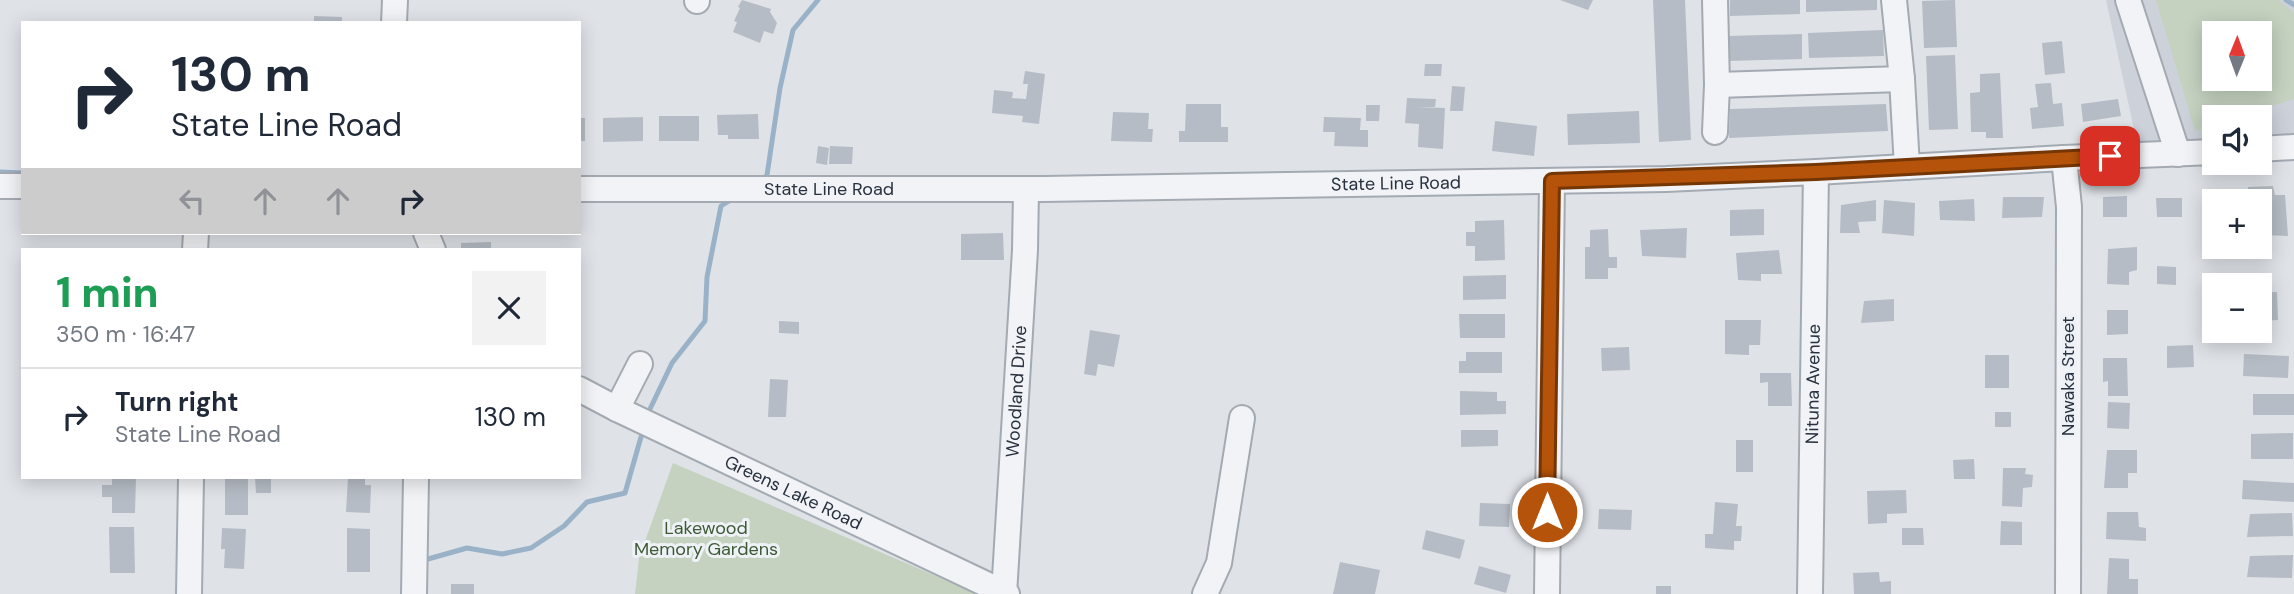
<!DOCTYPE html>
<html lang="en">
<head>
<meta charset="utf-8">
<style>
	body { margin:0; font-family:"DM Sans",sans-serif; background:#f2f2f3; color:#1f2937; height:100vh; display:flex; flex-direction:column; font-size:26px; white-space:nowrap }
	* { box-sizing:border-box; margin:0 }
	p { font-size:23px; color:#747a83 }
	.icon { flex:none; width:38px; height:38px; fill:none; stroke:currentColor; stroke-width:2; stroke-linecap:round; stroke-linejoin:round }
	.map { position:relative; flex:1; overflow:hidden }
	.sheet { position:absolute; left:21px; top:248px; width:560px; height:231px; display:flex; flex-direction:column; background:#fff; border-radius:0px; box-shadow:0 4px 18px #0003 }
	.sheet>* { flex:none }
	.top-card { position:absolute; left:21px; top:21px; width:560px; height:214px; border-radius:0px; box-shadow:0 4px 18px #0003; background:#fff; color:#1f2937; overflow:hidden }
	.needle { width:46px; rotate:1deg }
	.controls { position:absolute; left:2202px; top:21px; display:grid; gap:14px }
	.controls a { display:grid; place-items:center; width:70px; height:70px; border-radius:0px; background:#fff; box-shadow:0 4px 18px #0003; font-size:35px }
	.pin { position:absolute; display:grid; place-items:center; width:60px; height:60px; color:#fff; margin:-30px; border-radius:14px; box-shadow:0 4px 10px #0006 }
	.me { position:absolute; width:77px; margin:-38px; rotate:0deg; stroke-linejoin:round; filter:drop-shadow(0 0 5px #0008) }
	.turn { display:flex; align-items:center; gap:24px; height:147px; padding:0 35px; font-size:32px }
	.turn .icon { width:91px; height:91px; stroke-width:2.5 }
	.turn b { display:block; font-size:49px; line-height:60px }
	.lanes { display:flex; align-items:center; height:66px; padding:0 35px; background:#0003; justify-content:center; gap:35px; direction:ltr }
	.lanes .off { opacity:.35 }
	.round { display:grid; place-items:center; flex:none; width:74px; height:74px; border-radius:0px; background:#f2f2f3 }
	.headline { display:flex; align-items:center; justify-content:space-between; height:119px; padding:0 35px }
	h1 { font-size:42px; font-weight:800; line-height:52px; color:#1e9e55 }
	ul { padding:0; list-style:none }
	li { display:flex; align-items:center; gap:21px; height:98px; padding:0 35px; border-top:2px solid #e0e1e3 }
	li div { flex:1 }
	li b { display:block; font-size:26px }
	li em { font-style:normal }
	.map>svg:first-child { display:block }
</style>
</head>
<body>
<div class="map">
<svg width="2294" height="594" viewBox="0 0 2294 594">
	<rect width="100%" height="100%" fill="#dfe3e8"/>
	<path fill="#cdd2da" fill-rule="evenodd" d="M2106,0H2294V139L2259,141V117H2214V143L2138,148ZM2214,33H2259V79H2214Z"/>
	<path fill="#c5d2c0" fill-rule="evenodd" d="M2156,0H2279L2294,13V99L2237,117H2214V125L2195,131ZM2214,33H2259V79H2214Z
		M673,463L978,594H635L639,558Z"/>
	<g fill="none" stroke-linecap="round" stroke-linejoin="round">
		<path stroke="#9ab2c8" stroke-width="5" d="M2286,0L2294,5
			M0,172L23,173
			M764,178L767,175L780,88L793,30L818,0
			M650,409L672,363L705,321L707,277L721,206L729,201
			M428,559L467,548L502,554L531,548L564,526L587,502L625,493L641,437"/>
	</g>
	<path fill="#b6bcc5" d="M742,0L771,9L770,12L777,23L773,34L764,31L760,43L733,32L737,22L734,21L740,8L738,7Z
		M1560,0H1593L1588,10Z
		M1653,0H1685L1691,140L1659,142Z
		M1730,0H1800V14L1730,16Z
		M1806,0H1877V10L1806,12Z
		M1955,0L1957,47L1924,48L1922,1Z
		M314,16L342,17V23H314Z
		M1883,30L1884,56L1809,58L1808,33Z
		M1802,34V59L1728,61L1727,36Z
		M2062,41L2065,73L2045,75L2042,43Z
		M1955,55L1958,129L1929,130L1926,56Z
		M1425,64H1442L1441,76H1424Z
		M1025,71L1045,74L1039,124L1022,122L1023,116L992,113L994,90L1013,92L1012,98L1026,99L1028,84H1023Z
		M2000,73L2003,138H1986V132H1971L1970,93L1980,92V74Z
		M2051,83L2053,104L2062,103L2064,126L2032,129L2030,108L2038,107L2035,84Z
		M1452,86L1465,87L1463,111H1450Z
		M1407,98L1436,99L1435,107H1416L1445,108L1443,149L1418,147L1419,124L1405,123Z
		M2118,99L2121,116L2083,122L2081,104Z
		M1186,104H1221V127H1228V142H1179V131H1185Z
		M1886,104L1888,131L1729,138L1730,109Z
		M1366,105H1380L1379,121H1366Z
		M1639,111L1640,143L1568,145L1567,114Z
		M1113,112L1149,113L1148,129H1153L1152,142L1111,141Z
		M758,114L759,139H728V135H718L717,115Z
		M659,116H699V141H659Z
		M643,117V141L603,142V118Z
		M1324,117L1361,118L1360,130H1368V147L1334,146L1335,132H1323Z
		M579,118H585V141H579Z
		M1495,121L1537,126L1534,156L1492,151Z
		M818,146L829,148L827,165L816,163Z
		M830,146L853,147L852,164H829Z
		M2273,186L2275,195H2285L2288,236L2262,235V222L2270,221L2271,216H2259V201H2231V197L2248,195V187Z
		M2127,196V217H2103V197Z
		M2003,197H2044L2042,217L2002,218Z
		M2156,198H2182V217H2157Z
		M1974,199L1975,221L1940,220L1939,201Z
		M1876,200V221L1858,222L1860,233H1840L1841,205Z
		M1884,200L1915,203L1914,236L1882,233Z
		M1764,209V235L1730,236V210Z
		M1504,220L1505,260L1475,261V246H1466V232H1475V221Z
		M1687,228L1686,258L1642,256L1640,230Z
		M1608,229L1609,257H1617V268H1608V279H1585V247H1590V230Z
		M1003,233L1004,260H961V234Z
		M491,242V250H461V243Z
		M2137,247V270L2129,272V285L2107,284L2108,249Z
		M1779,250L1782,274H1761V281L1738,280L1736,253Z
		M2157,266L2176,267V285L2157,284Z
		M1506,275V299L1463,300V276Z
		M2260,292H2277L2278,320L2259,321Z
		M1894,299V321L1861,323L1864,301Z
		M2107,310H2128V334L2107,335Z
		M1459,314H1505V338H1460Z
		M1725,320H1761L1760,345H1749V355L1725,354Z
		M779,321L799,322V334L779,333Z
		M1090,330L1120,335L1114,367L1098,364L1096,376L1084,374Z
		M2193,345L2194,367L2167,368V346Z
		M1629,347L1630,370L1602,371L1601,348Z
		M1466,352H1502V373H1459V361H1466Z
		M2244,354L2289,356L2288,378L2243,376Z
		M1985,355H2009V388H1985Z
		M2103,358H2127L2128,396H2108V381L2103,382Z
		M1760,373H1791L1792,406H1768V382L1760,383Z
		M770,379L788,380L786,417H768Z
		M1460,391L1497,392V401H1506V414L1460,415Z
		M2253,394H2294V415H2253Z
		M2108,402L2130,403L2129,429L2107,428Z
		M1995,412H2011V427H1995Z
		M1461,430H1498V446L1461,447Z
		M2293,433V459H2251V434Z
		M1736,440H1753V472H1736Z
		M2107,450H2137V473H2128V488H2104Z
		M1974,459L1975,479H1954L1953,460Z
		M2003,468H2026L2025,474L2033,475L2032,487L2023,488L2022,507L2002,506Z
		M112,478H136L135,513H112V497H102V485H112Z
		M225,478H248V515H225Z
		M255,478H271V493H256Z
		M348,478H365V485H371L370,513L346,512Z
		M2243,480L2294,483V502L2242,499Z
		M1906,490L1907,513L1887,514V523L1868,524L1867,491Z
		M1715,502L1738,504L1736,526H1742L1741,541H1734V550L1705,548V534H1713Z
		M1480,503L1510,504L1509,527L1479,526Z
		M1599,509L1632,510L1631,530L1598,529Z
		M2107,512H2138L2139,527L2146,528V541L2106,539Z
		M2292,513L2293,536L2247,537L2250,514Z
		M2001,521L2022,522V545H2000Z
		M109,527H134L135,573H110Z
		M222,528L246,529L244,569L224,568L225,549H221Z
		M347,528L370,529V572H347Z
		M1902,528H1923L1924,545H1902Z
		M1426,530L1465,540L1460,559L1422,549Z
		M2293,555L2292,578L2247,577L2250,556Z
		M2109,558L2129,559V579H2138V594H2107Z
		M1340,562L1380,570L1375,594H1333Z
		M1479,566L1511,575L1506,593L1474,584Z
		M1879,572L1880,582L1891,581V594H1854L1853,573Z
		M451,584H474V594H451Z
		M1656,586H1671V594H1656Z"/>
	<g fill="none" stroke-linecap="round" stroke-linejoin="round">
		<g stroke="#a4aab2" stroke-width="28">
			<g id="minor">
				<path d="M1715,0L1717,85L1715,132"/>
				<path d="M2128,0L2178,154"/>
				<path d="M697,1V0"/>
				<path d="M394,23L395,0"/>
				<path d="M1902,79L1907,167"/>
				<path d="M1717,85L1902,79L1894,0"/>
				<path d="M2259,149L2294,147"/>
				<path d="M2064,158L2069,207L2068,594"/>
				<path d="M0,186H23"/>
				<path id="s1" d="M579,189H1044L1666,179L1816,172L2064,158L2214,152"/>
				<path d="M426,233L433,250"/>
				<path d="M195,250L196,233"/>
				<path id="s2" d="M579,389L617,409L1007,594"/>
				<path d="M617,409L640,364"/>
				<path d="M189,594L191,478"/>
				<path d="M414,594L416,478"/>
				<path id="s3" d="M1004,594L1025,250L1026,189"/>
				<path d="M1205,594L1219,563L1242,418"/>
				<path d="M1547,594L1552,181"/>
				<path id="s4" d="M1810,594L1816,172"/>
			</g>
		</g>
		<use href="#minor" stroke="#f1f3f6" stroke-width="24"/>
	</g>
	<g fill="none" stroke-linecap="round" stroke-linejoin="round">
		<g stroke="#753606" stroke-width="18">
			<path id="route" d="M1547,512L1552,181L1816,172L2110,156"/>
		</g>
		<use href="#route" stroke="#b45309" stroke-width="12"/>
	</g>
	<g text-anchor="middle" stroke-width="6" stroke-linejoin="round" paint-order="stroke">
		<g font-size="18" fill="#28313f" stroke="#eef2f6">
			<text dy="6" stroke="none"><textPath href="#s1" startOffset="817">State Line Road</textPath></text>
			<text dy="6" stroke="none"><textPath href="#s1" startOffset="250">State Line Road</textPath></text>
			<text transform="translate(2068 376) rotate(-90)" y="6">Nawaka Street</text>
			<text dy="6" stroke="none"><textPath href="#s4" startOffset="210">Nituna Avenue</textPath></text>
			<text dy="6" stroke="none"><textPath href="#s3" startOffset="203">Woodland Drive</textPath></text>
			<text dy="6" stroke="none"><textPath href="#s2" startOffset="238">Greens Lake Road</textPath></text>
		</g>
		<g font-size="18" fill="#3d5a35" stroke="#eef2f6">
			<text x="706" y="534">Lakewood<tspan x="706" dy="21">Memory Gardens</tspan></text>
		</g>
	</g>
</svg>
<div class="controls">
<a><svg class="needle" viewBox="-14 -14 28 28"><path d="M0-13l5 13h-10z" fill="#e53935"/><path d="M0 13l5-13h-10z" fill="#747a83"/></svg></a>
<a><svg class="icon" aria-label="sound" viewBox="0 0 24 24"><path d="M4 9h4l5-4v14l-5-4H4zM17 9q2 3 0 6"/></svg></a>
<a>+</a>
<a>−</a>
</div>
<div class="pin" style="left:2110px;top:156px;background:#d93025"><svg class="icon" aria-label="arrive" viewBox="0 0 24 24"><path d="M6 21V4h12l-3 4 3 4H6"/></svg></div>
<svg class="me" style="left:1547px;top:512px" viewBox="-20 -20 40 40"><circle r="17" fill="#b45309" stroke="#fff" stroke-width="3"/><path d="M0-11L8 9 0 5-8 9z" fill="#fff"/></svg>
<div class="top-card">
<div class="turn"><svg class="icon" aria-label="right" viewBox="0 0 24 24"><path d="M7 20v-9h11M14 6l5 5-5 5"/></svg><div><b>130 m</b>State Line Road</div></div>
<div class="lanes"><svg class="icon off" aria-label="left" viewBox="0 0 24 24"><path d="M17 20v-9H6M10 6l-5 5 5 5"/></svg><svg class="icon off" aria-label="ahead" viewBox="0 0 24 24"><path d="M12 20V5M6 11l6-6 6 6"/></svg><svg class="icon off" aria-label="ahead" viewBox="0 0 24 24"><path d="M12 20V5M6 11l6-6 6 6"/></svg><svg class="icon" aria-label="right" viewBox="0 0 24 24"><path d="M7 20v-9h11M14 6l5 5-5 5"/></svg></div>
</div>
<section class="sheet">
<div class="headline"><div><h1>1 min</h1><p>350 m · 16:47</p></div><a class="round"><svg class="icon" aria-label="close" viewBox="0 0 24 24"><path d="M6 6l12 12M18 6L6 18"/></svg></a></div>
<ul>
<li><svg class="icon" aria-label="right" viewBox="0 0 24 24"><path d="M7 20v-9h11M14 6l5 5-5 5"/></svg><div><b>Turn right</b><p>State Line Road</p></div><em>130 m</em></li>
</ul>
</section>
</div>
</body>
</html>
